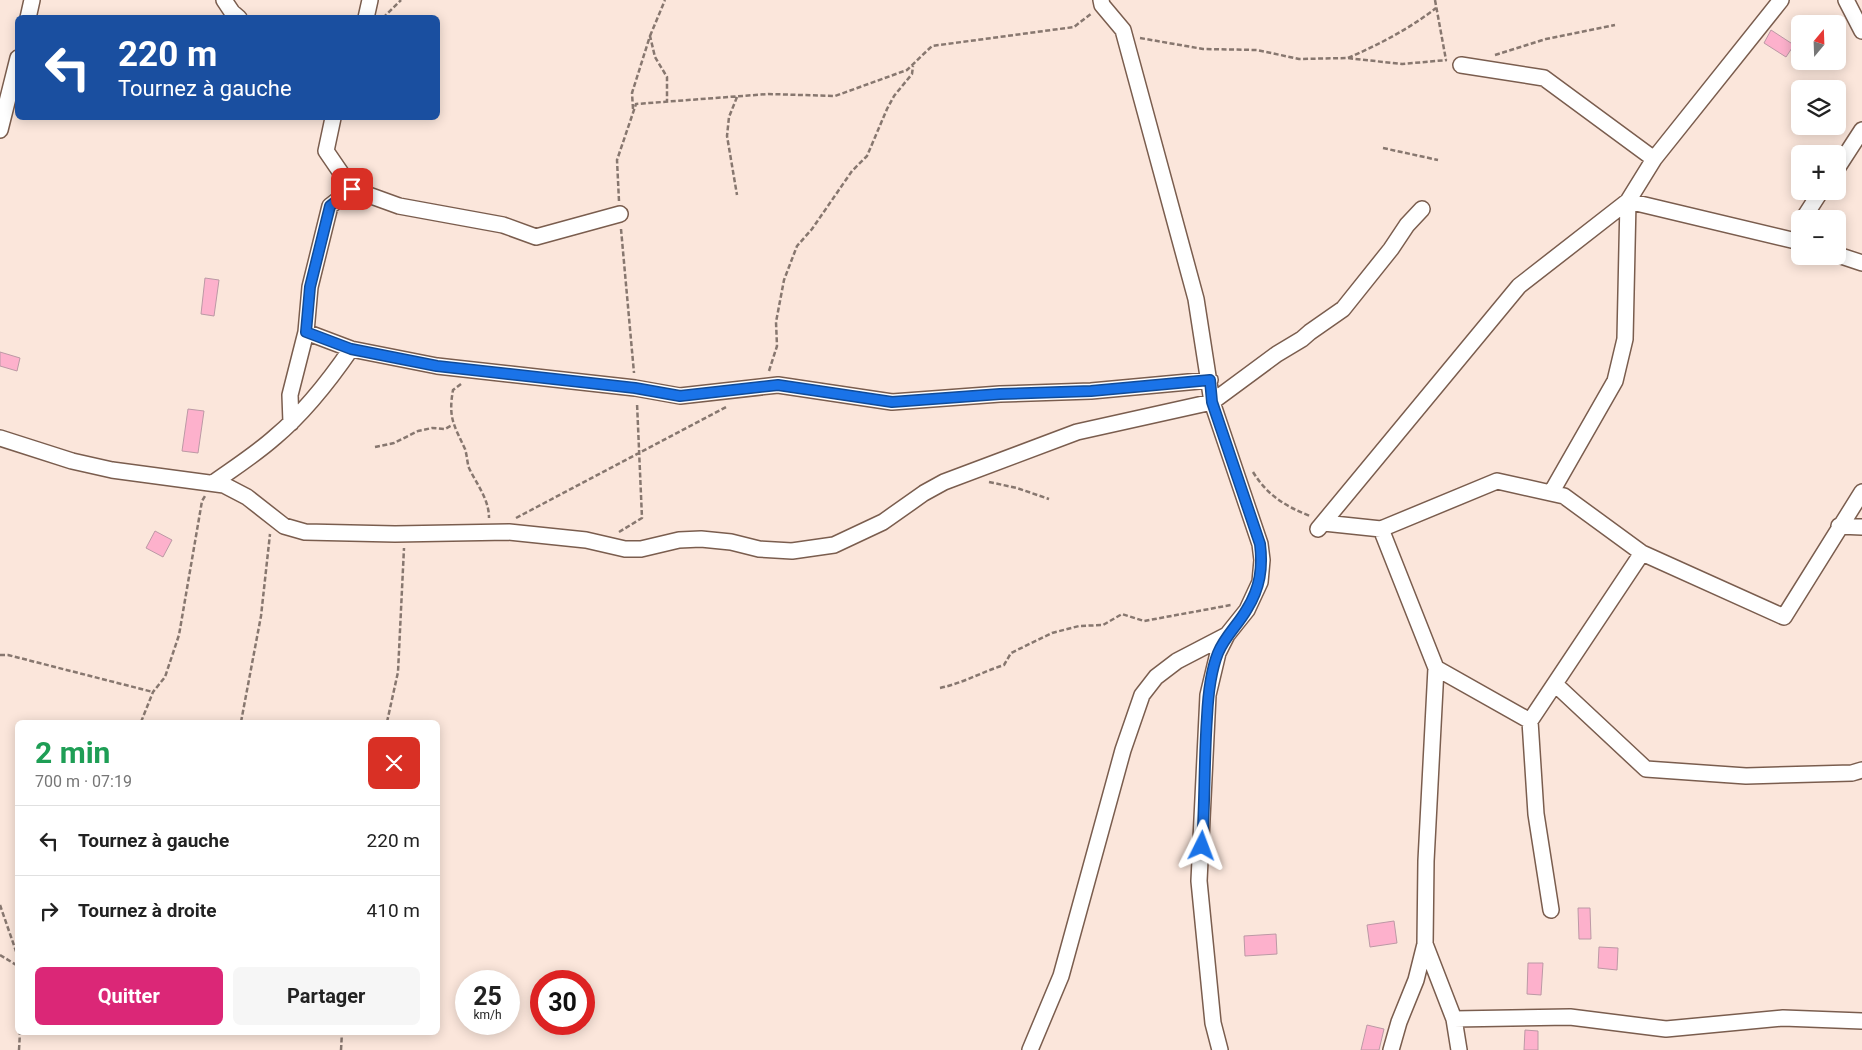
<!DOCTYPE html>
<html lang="fr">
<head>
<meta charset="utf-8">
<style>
	body { margin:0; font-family:Roboto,sans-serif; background:#f6f6f6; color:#222; height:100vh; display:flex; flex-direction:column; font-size:19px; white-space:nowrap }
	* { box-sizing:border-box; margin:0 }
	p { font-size:16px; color:#767676 }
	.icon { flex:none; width:28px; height:28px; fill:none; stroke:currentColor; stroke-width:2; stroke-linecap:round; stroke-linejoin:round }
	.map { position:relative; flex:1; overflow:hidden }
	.panel { position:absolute; left:15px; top:720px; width:425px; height:315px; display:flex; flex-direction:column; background:#fff; border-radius:8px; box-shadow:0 2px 12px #0003 }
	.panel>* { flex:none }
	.banner { position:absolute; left:15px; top:15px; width:425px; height:105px; border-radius:8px; box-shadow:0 2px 12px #0003; background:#1a4fa0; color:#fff; overflow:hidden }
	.needle { width:32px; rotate:19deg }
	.fabs { position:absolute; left:1791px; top:15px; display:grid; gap:10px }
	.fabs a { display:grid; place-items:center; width:55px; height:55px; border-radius:8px; background:#fff; box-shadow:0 2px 12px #0003; font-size:25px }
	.speed { position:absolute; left:455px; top:970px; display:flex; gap:10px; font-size:25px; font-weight:700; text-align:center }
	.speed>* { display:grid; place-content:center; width:65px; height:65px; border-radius:50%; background:#fff; box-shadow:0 2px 12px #0003; line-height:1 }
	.speed small { font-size:12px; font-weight:400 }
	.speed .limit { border:8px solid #d22; background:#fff; color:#111 }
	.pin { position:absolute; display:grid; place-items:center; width:42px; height:42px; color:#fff; margin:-21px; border-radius:10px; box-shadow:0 2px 8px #0006 }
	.me { position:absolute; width:55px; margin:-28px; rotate:3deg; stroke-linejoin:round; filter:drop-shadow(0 0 4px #0008) }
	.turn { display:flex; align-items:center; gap:18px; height:105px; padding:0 20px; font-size:22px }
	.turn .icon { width:65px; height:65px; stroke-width:2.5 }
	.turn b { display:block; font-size:35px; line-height:42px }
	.round { display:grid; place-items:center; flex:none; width:52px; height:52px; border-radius:8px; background:#f6f6f6 }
	.head { display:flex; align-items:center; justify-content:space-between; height:85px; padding:0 20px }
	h1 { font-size:30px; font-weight:700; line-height:38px; color:#1e9e55 }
	.button { display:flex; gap:10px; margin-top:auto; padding:10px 20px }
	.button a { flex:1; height:58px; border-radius:8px; background:#db2777; color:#fff; font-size:20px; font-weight:700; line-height:58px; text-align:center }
	.button a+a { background:#f6f6f6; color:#222 }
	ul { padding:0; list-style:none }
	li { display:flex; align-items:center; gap:15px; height:70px; padding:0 20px; border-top:1px solid #e0e0e0 }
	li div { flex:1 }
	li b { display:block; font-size:19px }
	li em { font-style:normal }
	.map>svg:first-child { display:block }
</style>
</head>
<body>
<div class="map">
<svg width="1862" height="1050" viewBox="0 0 1862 1050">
	<rect width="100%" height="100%" fill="#fbe6db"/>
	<path fill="#fdb1cc" stroke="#bc99a5" d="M1771,30L1794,45L1786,57L1764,43Z
		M205,278L219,280L214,316L201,314Z
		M0,352L20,358L17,371L0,366Z
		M188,409L204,411L198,453L182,451Z
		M155,531L172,540L163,557L146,548Z
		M1578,908H1590L1591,939H1579Z
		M1394,921L1397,943L1370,947L1367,925Z
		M1276,934L1277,954L1245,956L1244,936Z
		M1599,947L1618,948L1617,970L1598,968Z
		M1528,963H1543L1541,995L1527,994Z
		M1367,1025L1384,1029L1379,1050H1361Z
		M1525,1030L1538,1031V1050H1524Z"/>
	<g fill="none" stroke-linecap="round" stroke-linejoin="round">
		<g stroke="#7a5d4e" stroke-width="18">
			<path id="street" d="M224,0L232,12L239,18
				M1101,0L1102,5L1123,30L1196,299L1212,402L1260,544L1262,560L1260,582L1247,610L1227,635L1218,653L1208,695L1199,881L1213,1023L1220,1050
				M1846,0L1862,31
				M28,18L32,0
				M366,18L370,0
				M1461,65L1544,78L1654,159
				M333,118L326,151L352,189L399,206L503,225L536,237L620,214
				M0,130L18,58
				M1838,167L1862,130
				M1803,219L1821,191
				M1838,255L1862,263
				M306,332L351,349L437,366L635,388L680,396L778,385L892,402L1000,394L1091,391L1210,380
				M291,423L290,395L306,332L310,287L330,206L352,189
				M0,438L72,461L112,470L224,485L247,497L284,526L305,532L395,534L509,532L586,540L625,549H641L679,540L701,539L731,542L759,549L792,551L834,545L883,522L924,493L944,482L1077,432L1212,402L1277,354L1302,339L1310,332L1343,309L1391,249L1407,225L1422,209
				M213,483C234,468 256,454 275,437C305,412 329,381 351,349
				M1551,493L1615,381L1625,339L1628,201L1800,242
				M1324,523L1381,529L1497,481L1564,496L1642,553L1784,617L1862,492
				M1839,526L1862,527
				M1318,529L1519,286L1628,201L1654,159L1781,0
				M1381,529L1436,668L1426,861L1425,944L1416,980L1399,1022L1391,1050
				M1436,668L1530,721
				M1555,684L1646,769L1746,776L1852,773L1862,770
				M1551,910L1536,814L1530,721L1642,553
				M1425,944L1454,1019L1459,1050
				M1454,1019L1570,1017L1666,1029L1783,1018L1862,1021
				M1030,1050L1061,976L1123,750L1142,695L1156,677L1177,661L1227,635"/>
		</g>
		<path stroke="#87776f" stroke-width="2.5" stroke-dasharray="5 2.5" stroke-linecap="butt" d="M1435,0L1446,60
			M383,18L401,0
			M650,36L665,0
			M1140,38L1203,49L1257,50L1299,59L1347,58L1402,64L1447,60
			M1495,55L1546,39L1615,25
			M1348,58C1380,44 1409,29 1436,8
			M737,97L729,117L727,136L737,195
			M633,109L632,93L650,36L655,57L667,77V102
			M1383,148L1438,160
			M619,201L617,160L636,104L768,94L835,96L907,70L932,46L1074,27L1092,13
			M621,229L634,373
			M769,371L777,346L776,322L784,280L797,246L812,229L852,171L867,156L887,109L894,96L912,74L913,66
			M461,384L453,390C448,418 454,425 465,449C467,455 467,462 469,468C477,485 489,499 489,518
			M375,447L394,443L418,431L432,428L445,429L452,425
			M1253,472C1267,495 1285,506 1310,516
			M989,482L1017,488L1049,499
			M516,518L728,406
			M619,532L642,518L637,403
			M0,655H8L153,692
			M940,688C963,683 982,672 1004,665L1011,653L1052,633L1079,626L1103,625L1122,614L1144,621L1231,605
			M141,722L153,692L165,677L179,635L202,501L205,496
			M241,722L261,616L270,534
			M387,722L398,672L404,548
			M0,905L18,957
			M0,955L18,966
			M19,1050L20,1032
			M341,1050L342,1032"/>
		<use href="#street" stroke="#fff" stroke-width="15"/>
	</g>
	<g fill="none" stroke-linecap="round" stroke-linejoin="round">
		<g stroke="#114b97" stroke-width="12">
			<path id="route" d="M352,189L330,206L310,287L306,332L351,349L437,366L635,388L680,396L778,385L892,402L1000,394L1091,391L1210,380L1212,402L1260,544C1263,568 1260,588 1247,609C1238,625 1225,636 1218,653C1210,673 1208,696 1207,717C1204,760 1205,803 1202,846"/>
		</g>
		<use href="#route" stroke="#1a73e8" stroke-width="9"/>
	</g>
</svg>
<div class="fabs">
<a><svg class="needle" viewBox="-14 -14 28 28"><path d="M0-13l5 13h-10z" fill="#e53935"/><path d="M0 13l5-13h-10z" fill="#767676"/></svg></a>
<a><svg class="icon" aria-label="layers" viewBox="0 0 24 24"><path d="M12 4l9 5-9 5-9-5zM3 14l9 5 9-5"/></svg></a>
<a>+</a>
<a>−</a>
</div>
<div class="speed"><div>25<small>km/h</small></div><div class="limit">30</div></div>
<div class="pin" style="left:352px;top:189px;background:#d93025"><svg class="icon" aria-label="arrive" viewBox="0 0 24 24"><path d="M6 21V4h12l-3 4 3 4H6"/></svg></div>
<svg class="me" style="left:1202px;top:846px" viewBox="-20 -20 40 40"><path d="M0-17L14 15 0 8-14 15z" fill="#1a73e8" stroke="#fff" stroke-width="4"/></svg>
<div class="banner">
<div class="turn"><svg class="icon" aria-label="left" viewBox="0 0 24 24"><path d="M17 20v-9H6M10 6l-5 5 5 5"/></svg><div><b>220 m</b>Tournez à gauche</div></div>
</div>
<section class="panel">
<div class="head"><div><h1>2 min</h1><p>700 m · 07:19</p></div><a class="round" style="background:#d93025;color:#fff"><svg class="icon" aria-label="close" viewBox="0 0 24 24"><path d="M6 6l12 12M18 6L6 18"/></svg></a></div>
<ul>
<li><svg class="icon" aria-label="left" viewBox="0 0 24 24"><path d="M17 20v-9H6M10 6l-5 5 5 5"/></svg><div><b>Tournez à gauche</b></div><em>220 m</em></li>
<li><svg class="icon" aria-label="right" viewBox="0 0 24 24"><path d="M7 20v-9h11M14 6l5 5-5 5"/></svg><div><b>Tournez à droite</b></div><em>410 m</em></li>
</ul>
<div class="button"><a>Quitter</a><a>Partager</a></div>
</section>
</div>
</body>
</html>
